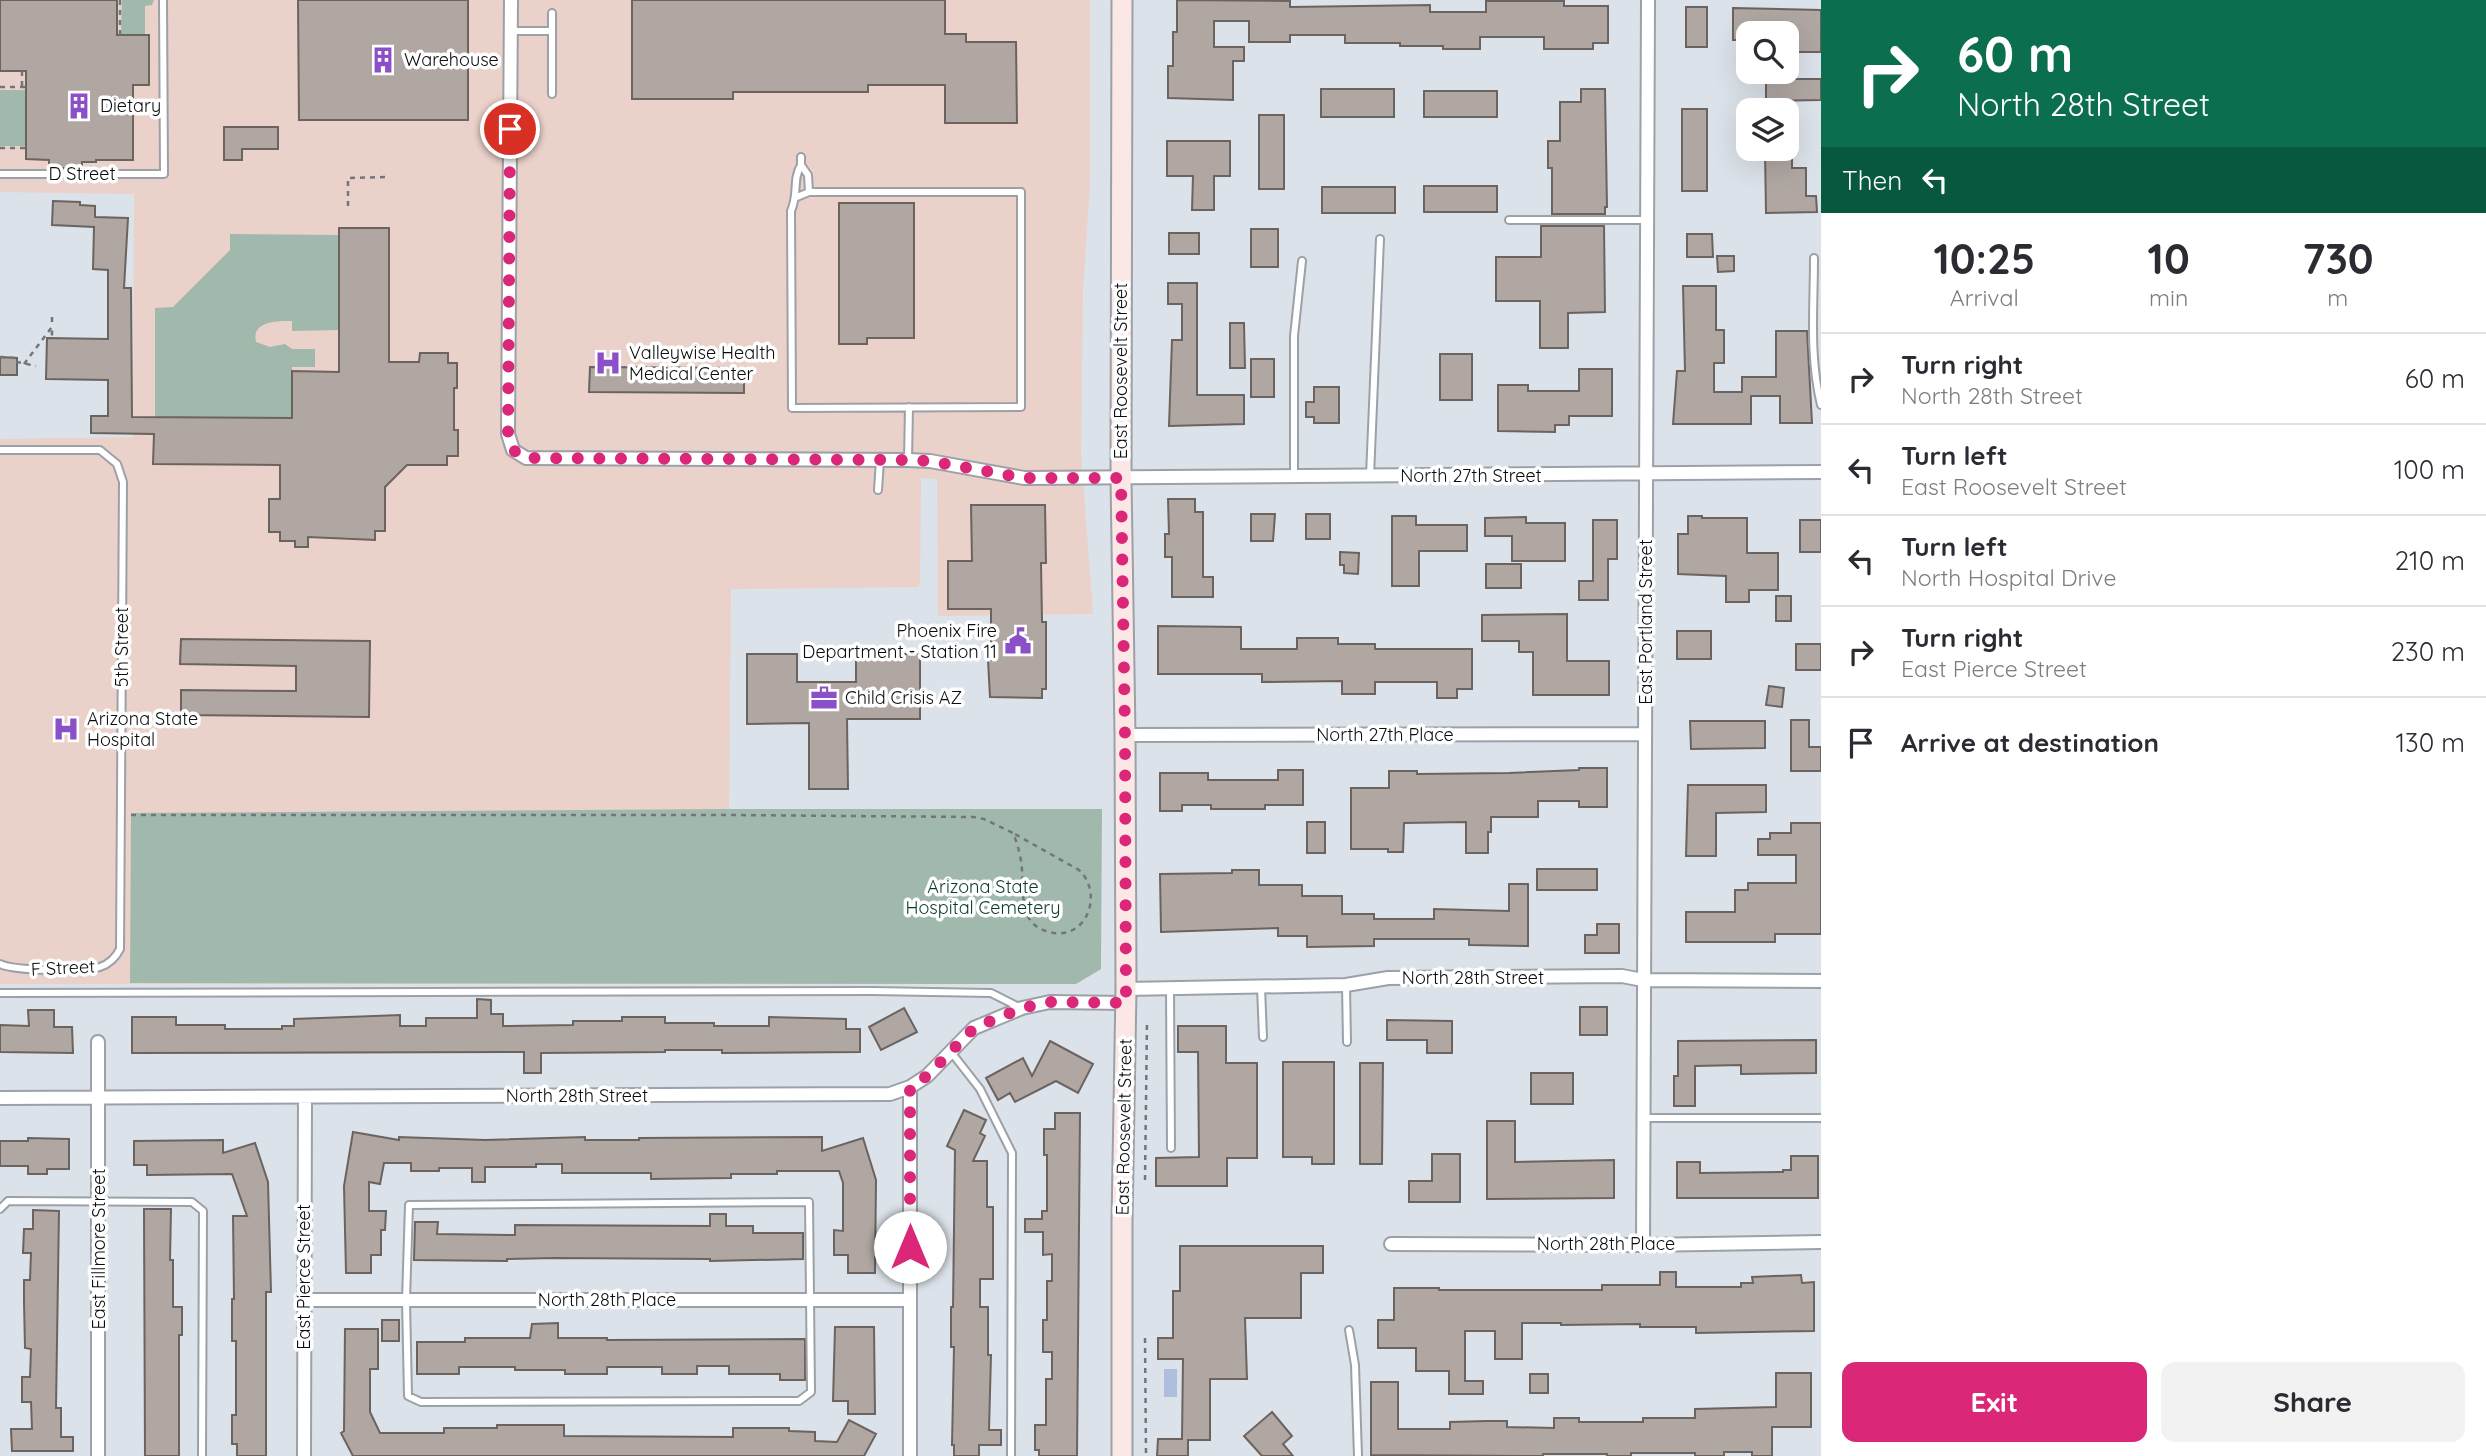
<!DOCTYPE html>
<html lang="en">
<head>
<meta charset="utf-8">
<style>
	body { margin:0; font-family:Quicksand,sans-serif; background:#f2f2f3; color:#2b2b33; height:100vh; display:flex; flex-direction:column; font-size:26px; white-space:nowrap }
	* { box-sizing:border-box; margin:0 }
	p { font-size:23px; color:#7c7c81 }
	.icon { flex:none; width:38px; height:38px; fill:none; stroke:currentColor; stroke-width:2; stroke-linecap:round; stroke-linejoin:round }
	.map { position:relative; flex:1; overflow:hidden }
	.side { display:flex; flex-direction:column; background:#fff; width:665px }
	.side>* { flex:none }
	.hud { background:#0b6e4f; color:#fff; overflow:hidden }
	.tools { position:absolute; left:1736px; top:21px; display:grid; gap:14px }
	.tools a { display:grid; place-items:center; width:63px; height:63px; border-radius:14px; background:#fff; box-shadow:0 7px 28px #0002; font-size:35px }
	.pin { position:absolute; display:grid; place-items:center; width:60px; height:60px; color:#fff; margin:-30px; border:4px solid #fff; border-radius:50%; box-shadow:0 2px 7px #0007 }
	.me { position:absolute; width:77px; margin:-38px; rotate:0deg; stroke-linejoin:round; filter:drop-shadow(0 0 5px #0008) }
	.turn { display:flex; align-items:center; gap:24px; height:147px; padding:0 21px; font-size:32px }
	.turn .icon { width:91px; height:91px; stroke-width:2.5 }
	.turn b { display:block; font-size:49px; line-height:60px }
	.then { display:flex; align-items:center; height:66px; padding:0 21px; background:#0003; gap:14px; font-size:26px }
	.eta { display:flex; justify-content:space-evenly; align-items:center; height:119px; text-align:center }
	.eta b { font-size:42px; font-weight:700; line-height:49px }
	.action { display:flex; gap:14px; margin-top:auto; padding:14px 21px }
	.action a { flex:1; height:80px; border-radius:14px; background:#db2777; color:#fff; font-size:28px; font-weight:700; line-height:80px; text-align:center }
	.action a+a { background:#f2f2f3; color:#2b2b33 }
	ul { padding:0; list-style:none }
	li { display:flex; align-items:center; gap:21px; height:91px; padding:0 21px; border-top:2px solid #e1e1e2 }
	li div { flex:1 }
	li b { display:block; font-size:26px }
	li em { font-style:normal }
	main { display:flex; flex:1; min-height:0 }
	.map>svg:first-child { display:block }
</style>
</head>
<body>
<main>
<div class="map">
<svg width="1821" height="1456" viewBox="0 0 1821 1456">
	<rect width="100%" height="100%" fill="#dce2e9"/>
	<path fill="#ead1ca" d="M0,0H1090V185L1083,289L1081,454L1093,614L938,616L937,479L921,478L920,584L918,587L731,589L729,808L1101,969L1076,984H0V439L133,437L134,194L0,192Z"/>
	<path fill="#a1b8ac" d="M122,0H154L152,5L145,6V35L121,36Z
		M0,90H26V146H0Z
		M230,234L339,235V330L292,331V321C277,321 251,321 256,342L270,347L285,344L292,349H315V367H292V418L155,417V308L173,307L230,250Z
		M729,809H1102L1101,969L1076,984L130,983L131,813Z"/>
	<path fill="#afbedd" d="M1164,1369H1177V1397H1164Z"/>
	<path fill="#b0a7a3" stroke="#6b6360" stroke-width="2" d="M0,0H117V35H149V85H133V160H96V162H82V168H49V160L26,159V71H0Z
		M298,0H468V120H299Z
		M632,0H945V34H966V42H1016L1017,123H945V85H868V92H733V99H632Z
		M1177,0L1290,1V7L1430,5V12H1486V1H1564V6H1608V43H1593V49H1544V37H1480V49H1443V46H1400V43H1345V35H1290V42H1249V21H1214V47H1244V61H1233V100L1168,98V66H1173V32H1177Z
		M1686,7H1707V47H1686Z
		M1733,8L1821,10V52H1787V33H1748V40H1733Z
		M1766,79H1821V100L1766,101Z
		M1321,89H1394V117H1321Z
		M1581,89H1605L1607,207H1605V214H1552V168H1548V141H1560V102H1581Z
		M1424,91H1497V117H1424Z
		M1682,109H1707V191H1682Z
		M1259,115H1284V189H1259Z
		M224,127H278V149H242V160H224Z
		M1167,141H1230V176H1214V210H1192L1193,176H1167Z
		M1765,151H1792V168H1806V196H1816L1817,212L1766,213Z
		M1424,186H1497V212H1424Z
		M1322,187H1395V213H1322Z
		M53,201L80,202V205L95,206V217L128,218L124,288H131L132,417L292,418V371L339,372V228H389V362H419L420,353H448V363H457V388H454V430H458V456H447V465H407L385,487V531H375V540L308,537V547H295V541H280V532H269V499H280V465L153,464L154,434L91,433V416H108V380L46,379L47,338L108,339V270L93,269L94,227L52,225Z
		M839,203H914V338H867V344H839Z
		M1541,226H1604L1605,312L1568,313V348H1540V301H1496V257H1541Z
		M1251,229H1278V267H1251Z
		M1169,233H1199V254H1169Z
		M1687,234H1712L1713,257H1687Z
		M1717,256H1734V271L1718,272Z
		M1168,283H1197V395H1244V424L1169,426L1172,340H1182V304H1168Z
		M1683,286H1716V330H1724V363H1714V392H1742V377H1776V331H1807L1812,423H1780V396H1751V424H1673L1677,371H1685Z
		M1230,323H1244L1245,368H1230Z
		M1440,354H1472V400H1440Z
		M0,357L17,358V375H0Z
		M1251,359H1274V397H1251Z
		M590,367L744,368V393L589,392Z
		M1579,369H1612V416H1569V425H1555V432L1498,431V385H1528V391H1579Z
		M1314,387H1339V423H1314V417H1306V402H1314Z
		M1168,499H1195V512H1203V577H1213V597H1172V557H1165V534H1169Z
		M971,505H1045L1046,563H1041L1042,622H1046V689H1042V698L990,697L988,660H991V609H948V561H972Z
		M1251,514H1275L1273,541H1251Z
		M1306,514H1330V539H1306Z
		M1392,516H1416V525H1467V551H1419V586H1392Z
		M1688,516H1702V518H1747V553H1778V590H1749V602H1726V576L1678,574V534H1688Z
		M1526,517V523H1565V561H1512V536H1485V518Z
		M1593,520H1617V559H1608V600H1579V581H1593Z
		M1800,520H1821V552H1800Z
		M1340,552L1359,553L1358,574L1344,573V565H1340Z
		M1486,564H1521V588H1486Z
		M1776,596H1791V621H1776Z
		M1567,614V661H1609V695H1533V652H1519V641H1482V615Z
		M1158,626L1241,627V649H1297V638H1338V644H1375V649H1472V689H1457V698H1437V682H1375V694H1342V681L1262,682V674H1158Z
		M1677,631H1711V659H1677Z
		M181,639L370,641L369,717L181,715V690L296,691V666L180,664Z
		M1796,644H1821V670H1796Z
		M747,654H797V682H856V654H920V719H847L848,789H809V723L747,724Z
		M1769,686L1784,688L1782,707L1766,705Z
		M1791,720H1809V747H1821V771H1791Z
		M1690,721H1765V748L1691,749Z
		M1579,768H1607V807H1579V801H1538V817H1491V832H1488V853H1466V822L1404,823L1403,852H1388V849H1351V788H1389V771H1417V774L1509,773L1579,770Z
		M1278,770H1303V805H1265V809H1211V805H1182V811H1160V773H1208V780H1278Z
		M1688,785H1766V812L1716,813V856H1686Z
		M1307,822H1325V853H1307Z
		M1791,823H1821V934H1775V942H1686V912H1735V890H1748V883H1796V855H1758V839H1770V833H1791Z
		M1537,869H1597V890H1537Z
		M1232,870H1259V885H1302V896H1342V914H1374V919H1434V909L1509,911V884H1528V946L1469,945V939H1374V946L1307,947V936H1278V928L1161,932L1160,874L1232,873Z
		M1597,924H1619V953H1585V935H1597Z
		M477,999L491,1000V1014H503V1026L573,1025V1021H622V1017H665V1023H714V1026H769V1017L846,1019V1029H860V1052L722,1053V1050H665V1052L541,1053V1073H524V1052L132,1053V1017H176V1025H225V1029H282V1026H294V1019L400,1015V1026H426V1018H477Z
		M1580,1007H1607V1035H1580Z
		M904,1008L917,1032L881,1050L869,1027Z
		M28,1010H54V1027H72L73,1053L0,1052V1025L29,1026Z
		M1387,1020L1452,1021V1053H1427V1040H1387Z
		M1178,1026H1226V1063H1257V1158H1227V1186H1156V1158L1199,1157L1198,1052H1178Z
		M1816,1040V1073L1741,1074V1065L1695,1066V1106H1674V1076H1678V1041Z
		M1050,1041L1093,1064L1078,1093L1056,1081L1015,1102L1010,1093L998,1100L986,1078L1023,1058L1032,1076Z
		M1283,1062H1334V1164H1312V1157H1283Z
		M1360,1063H1383L1382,1164H1360Z
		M1531,1073H1573V1104H1531Z
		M964,1110L986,1120L980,1133L985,1136L973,1161H987V1207H993V1279H980V1307H988V1355H991L989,1430H1001V1445H979V1456H954V1445H952L954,1347H951V1307H953L955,1150L947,1146Z
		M1055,1113H1080L1077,1456H1039V1450H1035V1425H1046V1379H1052V1352H1043V1320H1047V1281H1052V1254L1043,1255V1232H1025V1219H1042V1211H1047V1155H1044V1129H1055Z
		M1487,1121H1515V1162L1614,1160V1198L1487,1199Z
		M353,1132L399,1140V1137L485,1140L585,1137V1140H639V1138L822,1137V1151L863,1138L876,1180L875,1273H848V1255H834V1230L843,1231V1183L839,1171H777V1174H731V1178L651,1179V1173H562V1164H536V1167H485V1182H472V1168H439V1171H411V1163H384L380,1184L369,1182V1211H386L385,1230H381V1255H371V1273H346L344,1186Z
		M28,1138L69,1139V1169H47V1174H28V1166H0V1141H28Z
		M223,1140V1153L255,1143L268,1182L271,1292H266V1456H237V1444H232V1415H236V1341H232V1299H234L233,1216H247L232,1174L147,1175V1165H134V1141Z
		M1432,1154H1460V1202H1409V1181H1432Z
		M1791,1156H1818V1198H1677V1162H1700V1173L1783,1172V1170H1791Z
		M144,1209H171L170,1260H173V1307H182V1335H179V1456H145Z
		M33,1210L59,1211L56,1408H61V1437H73V1451H12L11,1429H32L31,1402H22V1377H30L31,1349L25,1348L24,1302V1280H30L31,1253H23L24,1229H33Z
		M710,1214H726V1226H753V1233H803V1259L710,1261V1259L555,1258L507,1259V1261L414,1260L415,1222H438L437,1234L515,1235V1225L710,1226Z
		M1180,1246H1323V1273H1301V1318H1245L1247,1379H1210V1440H1188V1456H1157L1158,1439H1182L1183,1359H1158V1338H1173V1291H1180Z
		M1660,1272H1676V1287H1741V1283H1753L1752,1277L1801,1275L1802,1283L1814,1282V1331L1696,1333V1327H1640V1324L1561,1325V1323H1522V1359H1495V1331H1465V1381H1483V1394H1449V1371H1416V1348H1378V1320H1394V1288H1439V1290H1602V1285H1660Z
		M382,1320H399V1341H382Z
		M558,1323V1338H607V1340L805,1339V1380H780V1374H729V1366H697V1374H662V1367H607V1374H565V1370H515V1367H459V1374H417V1342H465V1338H530L532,1324Z
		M835,1327H874L875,1414H848V1401H833Z
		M345,1329H378V1369H370V1412L380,1433H444V1428H497V1425H564V1436L733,1437V1428H789V1431L815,1432V1441L837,1442L849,1420L876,1434L864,1456H353L341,1433L344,1431Z
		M1776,1373H1811V1427H1772V1456H1752V1452H1724V1456H1695V1453H1631V1456H1607V1454H1543V1456L1371,1455V1382H1398V1429H1450V1422L1487,1421H1507V1427L1554,1428V1418H1579V1422H1643V1418H1695V1409L1776,1407Z
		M1530,1374H1548V1393H1530Z
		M1272,1412L1292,1436L1283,1444L1293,1456H1262L1244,1436Z"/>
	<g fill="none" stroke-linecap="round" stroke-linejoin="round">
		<g stroke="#9ba1a7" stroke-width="10">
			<path id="lane" d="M511,31H552
				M552,94V13
				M801,157V165L808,175L809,192
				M0,174H164L163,0
				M797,197L809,192H1021V407L792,408L791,211C799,193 792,180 801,165
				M1509,220H1647
				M1814,258C1814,308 1809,356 1821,405
				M0,450H100L117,464L123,482L120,949C116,957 109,964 100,967C85,972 14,971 0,964
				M908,460L909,407
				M1294,476V336L1302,261
				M1370,476L1380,239
				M878,490L880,460
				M1346,985L1347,1042
				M1261,987L1263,1037
				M1170,988L1171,1148
				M0,993L872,991L991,993L1021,1008
				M951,1052L980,1089L1012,1153L1011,1456
				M1643,1118H1821
				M809,1202L811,1392L799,1401L421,1402L408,1396L406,1300L409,1205Z
				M0,1209L8,1201L192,1202L203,1211L202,1456
				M1349,1330L1355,1365L1358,1456"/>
		</g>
		<g stroke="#9ba1a7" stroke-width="16">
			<path id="street" d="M511,0L508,434L513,450L526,458L908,460L930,461L1024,478L1821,472
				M1125,735L1645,734
				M1126,989L1346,985L1388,978L1622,976L1643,980L1821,981
				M98,1042V1456
				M0,1098L890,1094L910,1087L927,1076L974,1028L1022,1008L1050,1002L1126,1003
				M1391,1244L1643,1245L1821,1242
				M1643,1245L1648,0
				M304,1300H910
				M304,1456L305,1097
				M910,1456V1087"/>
		</g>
		<g stroke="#9ba1a7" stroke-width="23">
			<path id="secondary" d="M1122,0L1121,478L1125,735L1126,989L1122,1222V1456"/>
		</g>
		<path stroke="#72767b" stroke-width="2.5" stroke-dasharray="5 5" stroke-linecap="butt" d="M120,0V35
			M22,71V87
			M0,87H26
			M0,148H26
			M348,206V178L390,177
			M52,317V327
			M0,357L17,358V362L36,366
			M24,364L52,327V338
			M131,815H727L974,817L984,819L1013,833C1018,845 1021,857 1022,869C1024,894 1018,924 1049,932C1087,942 1104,893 1079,870L1013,833
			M1145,1180L1147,1022
			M1145,1338L1146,1456"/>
		<use href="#lane" stroke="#fff" stroke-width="6"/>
		<use href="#street" stroke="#fff" stroke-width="12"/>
		<use href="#secondary" stroke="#fce7e7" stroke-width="19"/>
	</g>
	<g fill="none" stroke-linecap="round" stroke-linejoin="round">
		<path stroke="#db2777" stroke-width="12" stroke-dasharray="0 21.6" d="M510,129L508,434L513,450L526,458L908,460L930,461L1024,478H1121L1125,735L1126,1003L1051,1002L1022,1008L974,1028L927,1076L910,1087V1247"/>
	</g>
	<defs>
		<g id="building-bare" transform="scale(2.1)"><path d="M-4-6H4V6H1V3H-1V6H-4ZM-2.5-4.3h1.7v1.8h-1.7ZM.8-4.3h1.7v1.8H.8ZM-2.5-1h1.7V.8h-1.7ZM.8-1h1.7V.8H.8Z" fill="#8b50c7" stroke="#fff" stroke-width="2.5" paint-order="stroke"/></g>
		<g id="hospital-bare" transform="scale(2.1)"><path d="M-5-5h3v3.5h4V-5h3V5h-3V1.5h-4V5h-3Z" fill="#8b50c7" stroke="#fff" stroke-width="2.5" paint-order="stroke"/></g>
		<g id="civic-bare" transform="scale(2.1)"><path d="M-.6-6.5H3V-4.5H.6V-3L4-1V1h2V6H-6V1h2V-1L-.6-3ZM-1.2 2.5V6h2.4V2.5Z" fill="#8b50c7" stroke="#fff" stroke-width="2.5" paint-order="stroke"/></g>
		<g id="office-bare" transform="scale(2.1)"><path d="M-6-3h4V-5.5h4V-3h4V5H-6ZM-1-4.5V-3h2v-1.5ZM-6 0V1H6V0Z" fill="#8b50c7" stroke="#fff" stroke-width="2.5" paint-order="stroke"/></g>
	</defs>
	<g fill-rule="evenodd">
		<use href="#building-bare" x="383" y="60"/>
		<use href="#building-bare" x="79" y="106"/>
		<use href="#hospital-bare" x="608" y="363"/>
		<use href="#civic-bare" x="1018" y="641"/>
		<use href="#office-bare" x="824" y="698"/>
		<use href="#hospital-bare" x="66" y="729"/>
	</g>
	<g text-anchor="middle" stroke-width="7" stroke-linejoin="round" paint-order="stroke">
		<g font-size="18" fill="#090b0e" stroke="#fff" text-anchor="start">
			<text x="404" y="66">Warehouse</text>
			<text x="100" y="112">Dietary</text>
			<text x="629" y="359">Valleywise Health<tspan x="629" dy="21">Medical Center</tspan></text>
			<text x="997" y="637" text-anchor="end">Phoenix Fire<tspan x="997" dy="21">Department - Station 11</tspan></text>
			<text x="845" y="704">Child Crisis AZ</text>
			<text x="87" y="725">Arizona State<tspan x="87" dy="21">Hospital</tspan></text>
		</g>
		<g font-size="18" fill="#090b0e" stroke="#fff">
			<text x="82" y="180">D Street</text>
			<text transform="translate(1121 371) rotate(-90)" y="6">East Roosevelt Street</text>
			<text x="1471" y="482">North 27th Street</text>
			<text transform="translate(1646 622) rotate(-90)" y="6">East Portland Street</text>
			<text transform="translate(122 647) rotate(-90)" y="6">5th Street</text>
			<text x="1385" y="741">North 27th Place</text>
			<text transform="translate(63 968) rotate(-3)" y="6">F Street</text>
			<text x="1473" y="984">North 28th Street</text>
			<text x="577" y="1102">North 28th Street</text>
			<text transform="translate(1124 1127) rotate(-89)" y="6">East Roosevelt Street</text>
			<text x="1606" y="1250">North 28th Place</text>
			<text transform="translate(99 1249) rotate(-90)" y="6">East Fillmore Street</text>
			<text transform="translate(304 1277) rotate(-90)" y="6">East Pierce Street</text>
			<text x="607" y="1306">North 28th Place</text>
		</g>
		<g font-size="18" fill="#093b29" stroke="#fff">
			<text x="983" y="893">Arizona State<tspan x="983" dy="21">Hospital Cemetery</tspan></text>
		</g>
	</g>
</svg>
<div class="tools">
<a><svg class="icon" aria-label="search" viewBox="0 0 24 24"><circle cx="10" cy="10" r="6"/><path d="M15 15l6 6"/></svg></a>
<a><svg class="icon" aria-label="layers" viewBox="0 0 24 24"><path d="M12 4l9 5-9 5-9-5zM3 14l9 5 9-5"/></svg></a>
</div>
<div class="pin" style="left:510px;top:129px;background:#d93025"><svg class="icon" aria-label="arrive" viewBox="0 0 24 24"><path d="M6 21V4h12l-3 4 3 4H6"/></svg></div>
<svg class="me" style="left:910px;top:1247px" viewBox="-20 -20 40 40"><circle r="19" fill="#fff"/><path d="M0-13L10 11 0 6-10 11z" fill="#db2777"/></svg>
</div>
<section class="side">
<div class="hud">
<div class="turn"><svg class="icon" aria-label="right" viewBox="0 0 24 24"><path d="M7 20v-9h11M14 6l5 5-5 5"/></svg><div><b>60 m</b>North 28th Street</div></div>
<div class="then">Then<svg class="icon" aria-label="left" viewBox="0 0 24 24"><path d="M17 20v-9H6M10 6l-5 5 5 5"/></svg></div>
</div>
<div class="eta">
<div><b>10:25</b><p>Arrival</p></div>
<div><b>10</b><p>min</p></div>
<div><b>730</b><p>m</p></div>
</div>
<ul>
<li><svg class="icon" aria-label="right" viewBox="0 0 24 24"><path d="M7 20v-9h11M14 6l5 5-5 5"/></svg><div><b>Turn right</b><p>North 28th Street</p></div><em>60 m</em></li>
<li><svg class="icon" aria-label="left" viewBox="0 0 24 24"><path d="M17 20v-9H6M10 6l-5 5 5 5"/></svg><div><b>Turn left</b><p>East Roosevelt Street</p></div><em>100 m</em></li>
<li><svg class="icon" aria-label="left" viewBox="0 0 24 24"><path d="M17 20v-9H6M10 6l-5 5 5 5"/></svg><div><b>Turn left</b><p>North Hospital Drive</p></div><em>210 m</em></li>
<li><svg class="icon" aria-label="right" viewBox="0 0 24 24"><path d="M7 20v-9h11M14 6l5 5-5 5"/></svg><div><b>Turn right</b><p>East Pierce Street</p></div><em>230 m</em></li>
<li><svg class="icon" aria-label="arrive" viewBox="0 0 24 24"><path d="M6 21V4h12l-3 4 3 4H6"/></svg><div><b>Arrive at destination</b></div><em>130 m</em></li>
</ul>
<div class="action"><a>Exit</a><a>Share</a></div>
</section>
</main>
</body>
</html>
